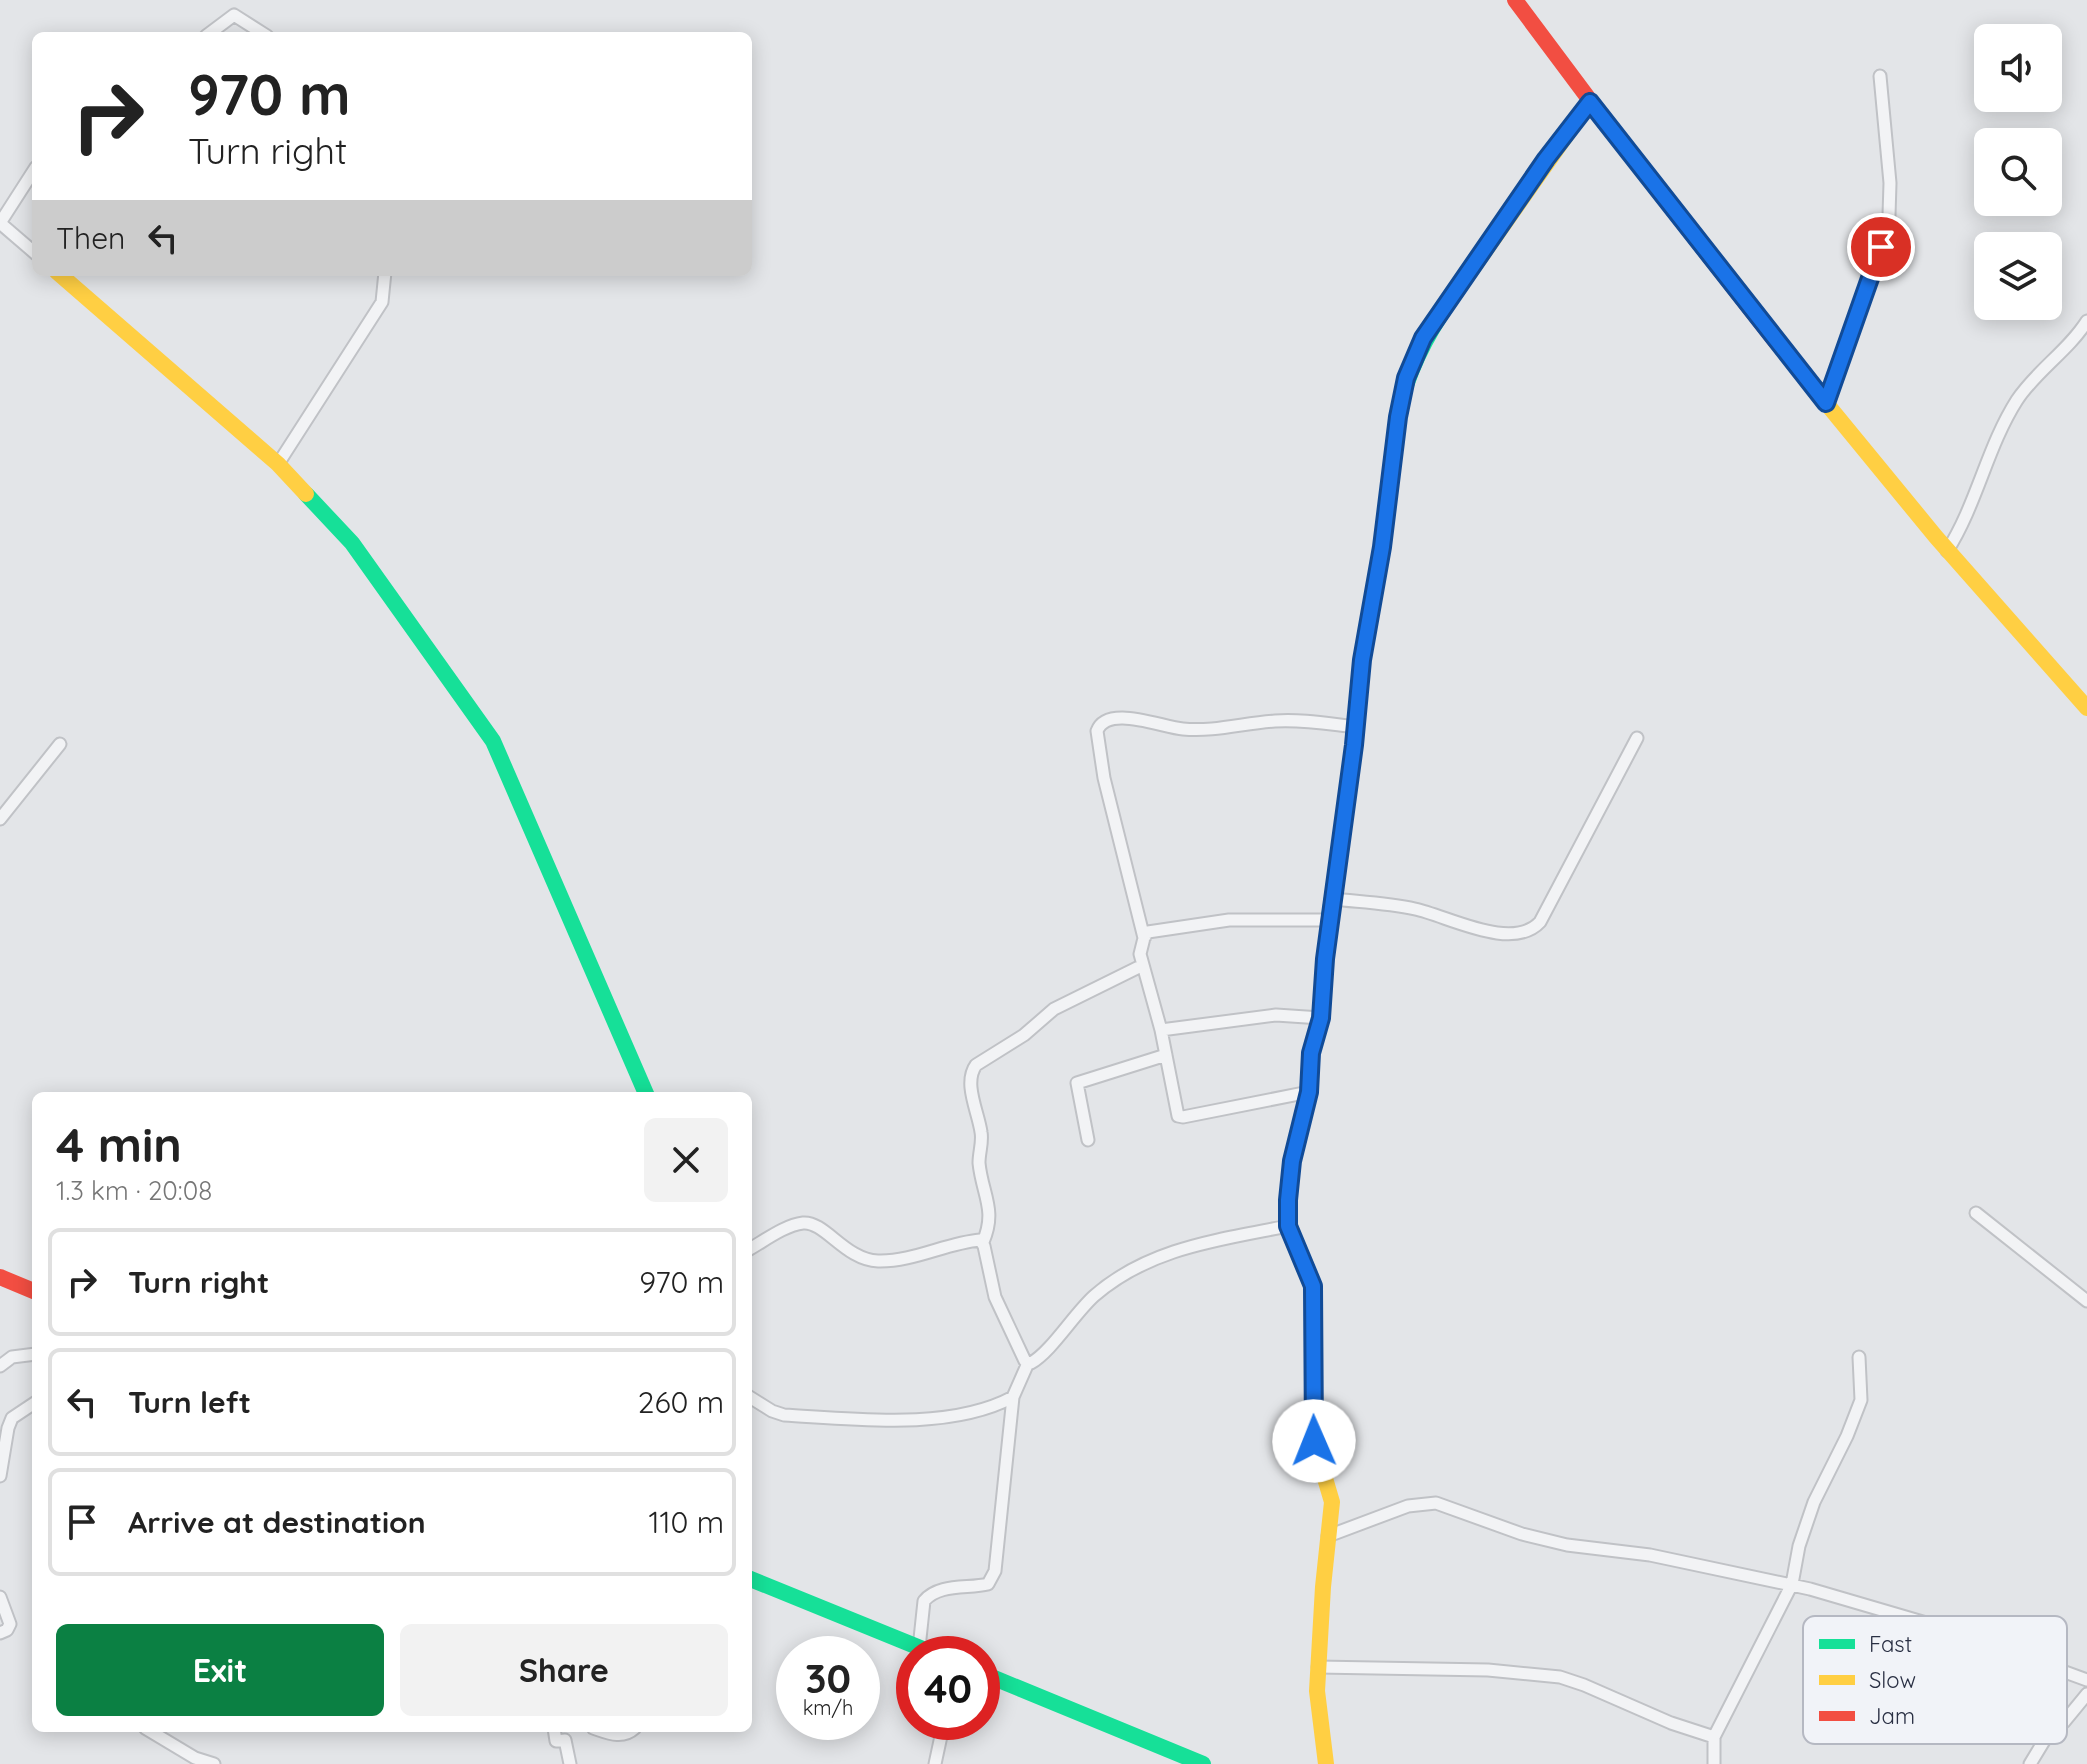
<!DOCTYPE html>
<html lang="en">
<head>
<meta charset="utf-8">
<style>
	body { margin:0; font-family:Quicksand,sans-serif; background:#f2f2f2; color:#222; height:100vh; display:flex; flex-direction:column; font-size:30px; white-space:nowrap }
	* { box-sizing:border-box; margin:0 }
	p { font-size:26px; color:#767676 }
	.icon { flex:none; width:44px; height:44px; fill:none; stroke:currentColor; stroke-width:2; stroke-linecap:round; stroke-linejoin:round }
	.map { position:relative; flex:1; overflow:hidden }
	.sheet { position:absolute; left:32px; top:1092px; width:720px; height:640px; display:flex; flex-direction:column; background:#fff; border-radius:12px; box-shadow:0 4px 20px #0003 }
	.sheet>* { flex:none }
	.top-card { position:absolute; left:32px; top:32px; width:720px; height:244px; border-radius:12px; box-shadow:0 4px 20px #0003; background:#fff; color:#222; overflow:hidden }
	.fabs { position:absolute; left:1974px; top:24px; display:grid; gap:16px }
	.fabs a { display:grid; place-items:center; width:88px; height:88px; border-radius:12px; background:#fff; box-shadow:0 4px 20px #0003; font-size:40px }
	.speed { position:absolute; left:776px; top:1636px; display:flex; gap:16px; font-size:40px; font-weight:700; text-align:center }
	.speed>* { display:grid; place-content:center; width:104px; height:104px; border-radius:50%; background:#fff; box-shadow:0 4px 20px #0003; line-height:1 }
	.speed small { font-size:20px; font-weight:400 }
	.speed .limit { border:12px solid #d22; background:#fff; color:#111 }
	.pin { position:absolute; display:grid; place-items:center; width:68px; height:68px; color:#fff; margin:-34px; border:4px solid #fff; border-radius:50%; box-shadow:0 2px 8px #0007 }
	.me { position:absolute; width:88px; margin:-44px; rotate:359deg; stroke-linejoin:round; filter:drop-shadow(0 0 6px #0008) }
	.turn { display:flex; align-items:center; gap:28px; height:168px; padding:0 24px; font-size:36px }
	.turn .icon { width:104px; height:104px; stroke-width:2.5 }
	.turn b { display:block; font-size:56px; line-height:68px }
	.then { display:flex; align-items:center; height:76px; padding:0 24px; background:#0003; gap:16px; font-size:30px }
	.round { display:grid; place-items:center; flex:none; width:84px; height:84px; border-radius:12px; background:#f2f2f2 }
	.overview { display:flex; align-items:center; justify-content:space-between; height:136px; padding:0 24px }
	h1 { font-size:48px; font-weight:800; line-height:60px }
	.cta { display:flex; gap:16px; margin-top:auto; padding:16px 24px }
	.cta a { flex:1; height:92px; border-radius:12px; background:#0b8043; color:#fff; font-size:32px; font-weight:800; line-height:92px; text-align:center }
	.cta a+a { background:#f2f2f2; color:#222 }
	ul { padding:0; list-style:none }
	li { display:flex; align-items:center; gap:24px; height:108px; margin:0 16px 12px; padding:0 8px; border:4px solid #e0e0e0; border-radius:12px }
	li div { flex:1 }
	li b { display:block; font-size:30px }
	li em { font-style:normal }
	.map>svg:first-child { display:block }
</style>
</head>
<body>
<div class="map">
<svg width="2087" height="1764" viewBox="0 0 2087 1764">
	<rect width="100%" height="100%" fill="#e3e5e8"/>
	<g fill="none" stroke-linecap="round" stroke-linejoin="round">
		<g stroke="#c0c2c6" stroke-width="15">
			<path id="street" d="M206,36L234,15L267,36
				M0,223L36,167
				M0,223L36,254
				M1826,403L1871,280L1889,215L1890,183L1880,76
				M278,464L382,302L385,272
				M1947,551C1977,504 1987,447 2017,400C2037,370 2068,351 2087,321
				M0,819L60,744
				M1333,899C1360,902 1388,903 1415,909C1448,916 1512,952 1540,922L1637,738
				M1144,938L1148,932L1229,920H1329
				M1161,1030L1276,1015L1321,1018
				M1309,1092L1183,1117L1178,1116L1161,1030L1140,954L1144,938L1104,778L1097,731C1107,704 1161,727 1183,729C1214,732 1244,723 1275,721C1302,719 1329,724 1356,727
				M1088,1140L1077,1083L1166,1055
				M1976,1213L2087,1301
				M983,1242C997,1210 982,1194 979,1163C979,1152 983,1142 981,1132C978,1111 963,1083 976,1065L1024,1035L1054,1009L1143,965
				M748,1250C764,1241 785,1225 803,1223C825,1221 845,1260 878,1261C913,1262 946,1243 980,1240L984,1246L995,1297L1025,1361L1031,1363C1051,1352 1074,1314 1094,1296C1149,1248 1218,1240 1288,1226
				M0,1366L12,1357L36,1354
				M748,1396L772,1411L784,1415C854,1419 950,1431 1013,1397
				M0,1476L8,1428L12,1418L36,1402
				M1328,1536L1408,1506L1436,1503L1522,1534L1567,1545L1650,1555L1810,1589L1950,1630L2087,1680
				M0,1597L10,1624L7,1630L0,1633
				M919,1648L924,1601C939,1583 968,1589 988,1584L995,1571L1013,1397L1028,1363
				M1318,1667L1488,1670L1560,1677L1584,1685L1671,1723L1714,1737V1764
				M145,1728L195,1758L214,1764
				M554,1728L556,1741L565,1740L570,1764
				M593,1728C608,1733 622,1740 635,1728
				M1714,1737L1792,1584L1799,1546L1814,1502L1847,1436L1861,1400L1859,1357
				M935,1764L944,1722
				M2030,1764L2047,1736L2064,1722L2087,1694"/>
		</g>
		<use href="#street" stroke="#f2f3f5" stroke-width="11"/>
		<path stroke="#16e098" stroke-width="16" d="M306,494L352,543L493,741L647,1096
			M1329,918L1354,745L1362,660L1382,547L1401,401C1413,359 1433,324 1459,288
			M748,1578L935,1654
			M982,1673L1203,1764"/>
		<path stroke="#ffcf43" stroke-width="16" d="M57,272L278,464L306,494
			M1459,288L1590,102
			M1776,342L1936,537L2087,708
			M1291,1167L1288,1226L1313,1286L1314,1441L1332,1502L1323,1587L1317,1691L1326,1764"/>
		<path stroke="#f24e42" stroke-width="16" d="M1515,0L1651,182L1776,342
			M1291,1167L1309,1092L1311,1053L1321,1018L1329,918
			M0,1277L36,1292"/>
	</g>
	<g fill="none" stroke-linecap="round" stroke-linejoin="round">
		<g stroke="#114b97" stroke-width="20">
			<path id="route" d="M1314,1441L1313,1286L1288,1226V1200L1292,1161L1309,1092L1311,1053L1321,1018L1325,959L1354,745L1362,660L1382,547L1398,417L1406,378L1423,338L1546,159L1590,102L1826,403L1881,247"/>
		</g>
		<use href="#route" stroke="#1a73e8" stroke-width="14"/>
	</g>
	<rect x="1803" y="1616" width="264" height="128" rx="12" fill="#f1f3f8" stroke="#b5b8c2" stroke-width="2"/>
	<rect x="1819" y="1639" width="36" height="10" fill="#16e098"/>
	<rect x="1819" y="1675" width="36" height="10" fill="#ffcf43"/>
	<rect x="1819" y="1711" width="36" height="10" fill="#f24e42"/>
	<g font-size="22" fill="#292f43">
		<text x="1869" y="1652">Fast</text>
		<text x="1869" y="1688">Slow</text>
		<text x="1869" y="1724">Jam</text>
	</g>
</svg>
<div class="fabs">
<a><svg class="icon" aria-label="sound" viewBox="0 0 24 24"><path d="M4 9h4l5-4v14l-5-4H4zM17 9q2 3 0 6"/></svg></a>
<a><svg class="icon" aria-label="search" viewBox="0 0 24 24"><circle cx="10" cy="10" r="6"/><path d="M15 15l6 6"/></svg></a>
<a><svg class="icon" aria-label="layers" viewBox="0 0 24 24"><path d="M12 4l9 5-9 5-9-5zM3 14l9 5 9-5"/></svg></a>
</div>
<div class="speed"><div>30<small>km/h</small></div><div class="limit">40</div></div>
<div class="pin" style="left:1881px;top:247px;background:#d93025"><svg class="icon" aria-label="arrive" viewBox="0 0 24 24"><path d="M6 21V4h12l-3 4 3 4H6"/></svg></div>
<svg class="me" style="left:1314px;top:1441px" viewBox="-20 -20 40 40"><circle r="19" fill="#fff"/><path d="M0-13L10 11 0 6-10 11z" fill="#1a73e8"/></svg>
<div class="top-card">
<div class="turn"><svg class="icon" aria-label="right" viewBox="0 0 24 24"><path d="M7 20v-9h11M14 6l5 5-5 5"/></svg><div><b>970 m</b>Turn right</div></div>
<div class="then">Then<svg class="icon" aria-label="left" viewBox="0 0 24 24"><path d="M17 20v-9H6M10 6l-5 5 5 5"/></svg></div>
</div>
<section class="sheet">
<div class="overview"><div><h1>4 min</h1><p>1.3 km · 20:08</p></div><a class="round"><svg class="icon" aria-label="close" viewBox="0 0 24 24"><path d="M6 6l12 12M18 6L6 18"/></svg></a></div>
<ul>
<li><svg class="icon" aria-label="right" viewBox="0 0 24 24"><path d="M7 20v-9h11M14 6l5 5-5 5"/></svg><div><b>Turn right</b></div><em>970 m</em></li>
<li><svg class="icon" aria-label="left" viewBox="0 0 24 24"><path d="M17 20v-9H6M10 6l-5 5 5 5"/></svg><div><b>Turn left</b></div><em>260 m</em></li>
<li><svg class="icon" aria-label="arrive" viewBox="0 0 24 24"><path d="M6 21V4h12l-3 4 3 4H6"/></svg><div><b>Arrive at destination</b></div><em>110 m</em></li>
</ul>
<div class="cta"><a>Exit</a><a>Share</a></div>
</section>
</div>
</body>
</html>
